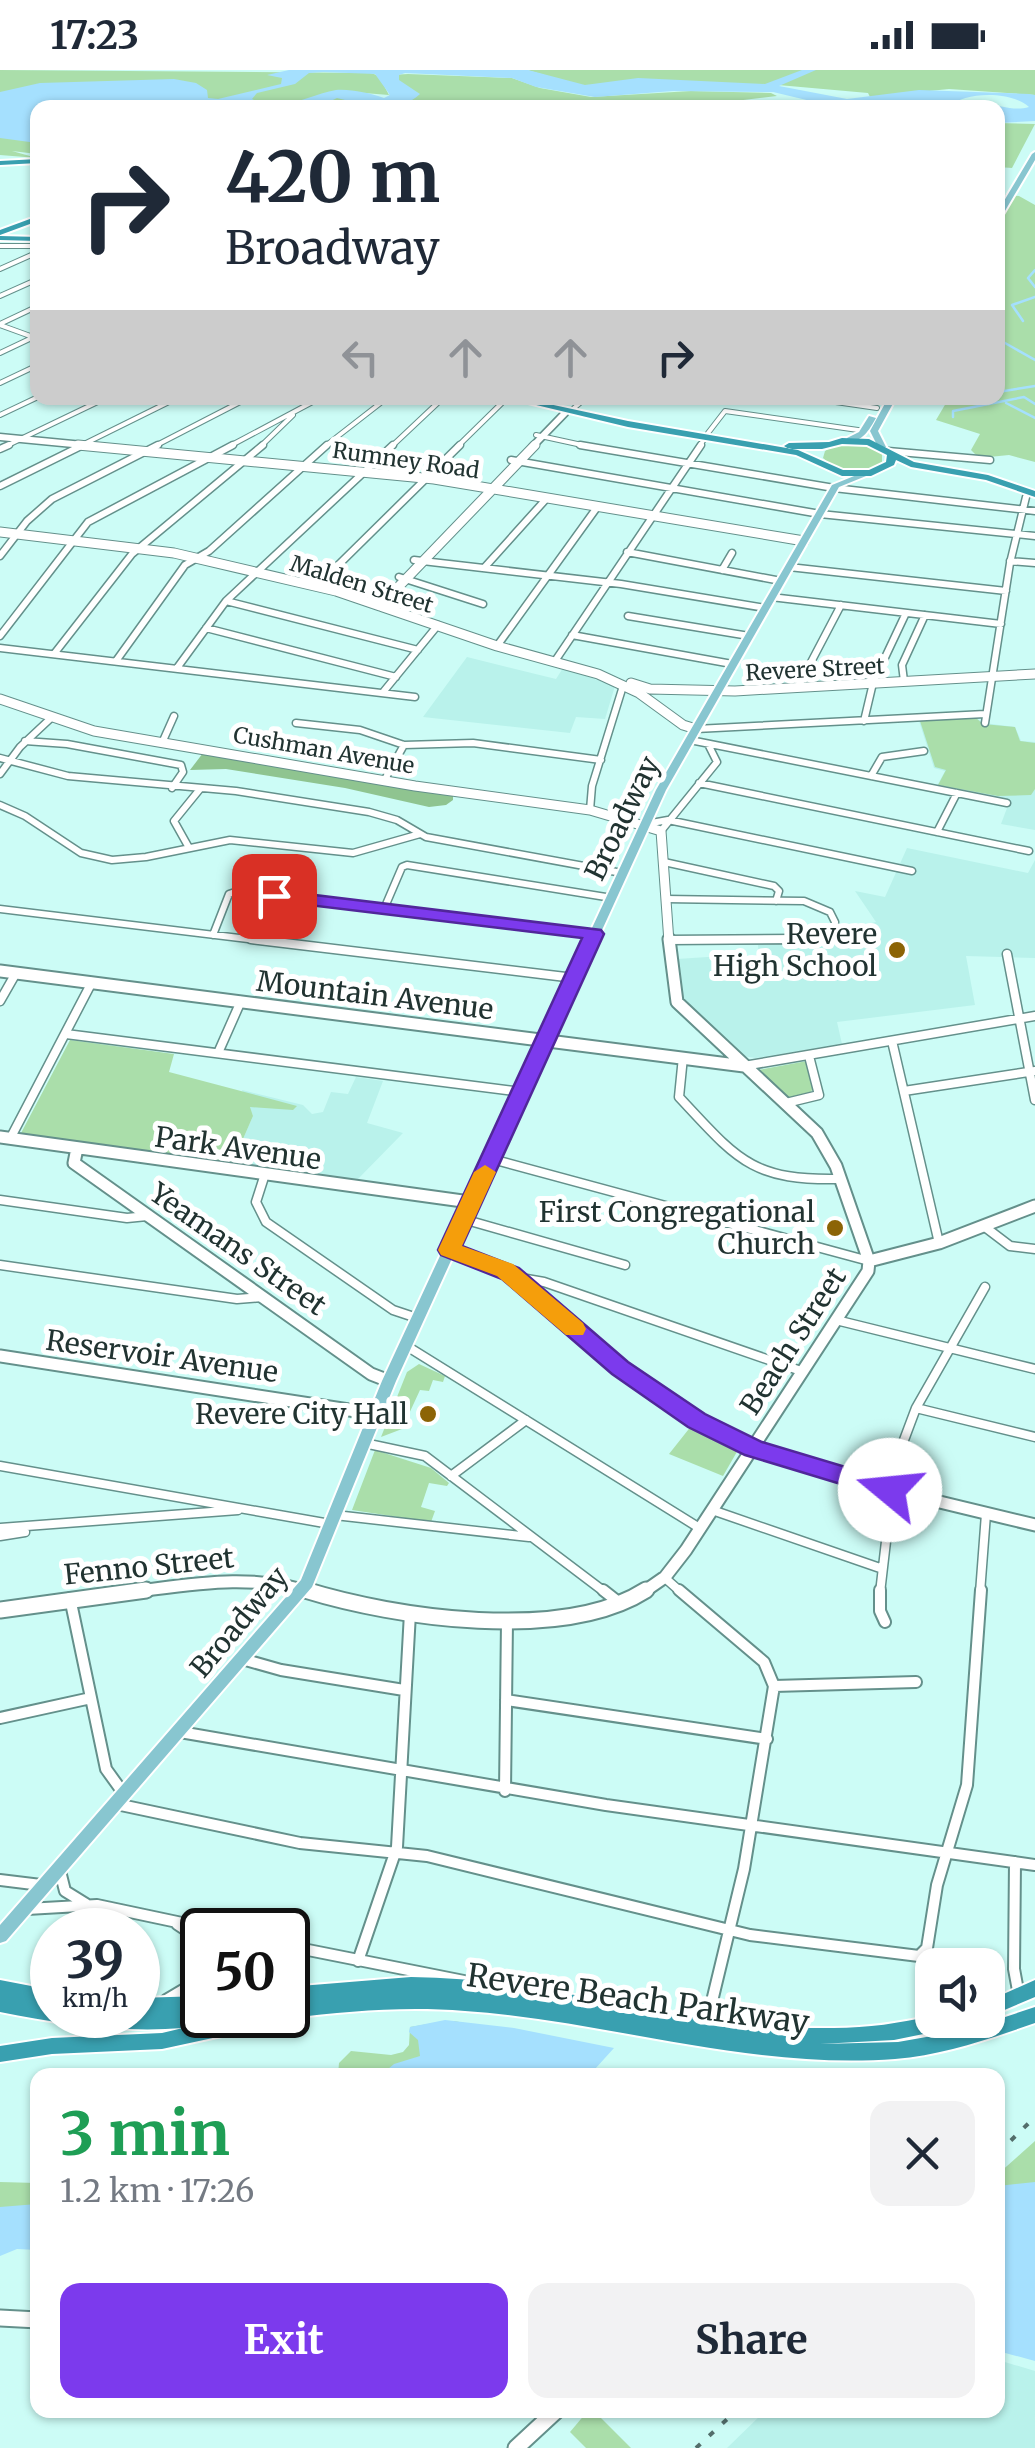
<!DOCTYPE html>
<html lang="en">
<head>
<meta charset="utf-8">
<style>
	body { margin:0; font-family:Merriweather,serif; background:#f2f2f3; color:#1f2937; height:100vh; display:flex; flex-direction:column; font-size:38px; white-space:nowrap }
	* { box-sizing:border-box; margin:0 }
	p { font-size:32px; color:#747a83 }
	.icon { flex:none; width:55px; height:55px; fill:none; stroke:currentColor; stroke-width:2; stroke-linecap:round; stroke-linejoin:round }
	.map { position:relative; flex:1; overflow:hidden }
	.sheet { position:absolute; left:30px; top:1998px; width:975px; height:350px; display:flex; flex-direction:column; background:#fff; border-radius:20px; box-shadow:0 2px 8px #0004 }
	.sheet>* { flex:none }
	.banner { position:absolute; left:30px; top:30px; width:975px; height:305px; border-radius:20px; box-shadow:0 2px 8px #0004; background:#fff; color:#1f2937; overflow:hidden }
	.fabs { position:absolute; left:915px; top:1878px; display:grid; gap:20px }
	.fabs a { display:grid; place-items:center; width:90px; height:90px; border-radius:20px; background:#fff; box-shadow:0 2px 8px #0004; font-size:50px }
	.speed { position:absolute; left:30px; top:1838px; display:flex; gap:20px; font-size:50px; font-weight:700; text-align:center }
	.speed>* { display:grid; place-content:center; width:130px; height:130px; border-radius:50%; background:#fff; box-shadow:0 2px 8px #0004; line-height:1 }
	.speed small { font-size:25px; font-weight:400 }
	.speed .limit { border:5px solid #111; border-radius:15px; background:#fff; color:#111 }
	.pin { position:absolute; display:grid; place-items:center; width:85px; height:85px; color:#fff; margin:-42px; border-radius:20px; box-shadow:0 5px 15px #0006 }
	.me { position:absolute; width:110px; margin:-55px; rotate:287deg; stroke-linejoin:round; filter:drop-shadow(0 0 8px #0008) }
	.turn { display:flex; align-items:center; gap:35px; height:210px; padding:0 30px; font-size:45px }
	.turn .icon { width:130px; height:130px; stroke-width:2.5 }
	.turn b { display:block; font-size:70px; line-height:85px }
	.lanes { display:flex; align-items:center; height:95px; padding:0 30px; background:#0003; justify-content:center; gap:50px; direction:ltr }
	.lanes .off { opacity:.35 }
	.round { display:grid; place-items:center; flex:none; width:105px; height:105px; border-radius:20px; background:#f2f2f3 }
	.head { display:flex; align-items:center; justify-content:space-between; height:170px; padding:0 30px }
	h1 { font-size:60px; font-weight:700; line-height:75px; color:#1e9e55 }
	.button { display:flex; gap:20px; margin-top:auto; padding:20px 30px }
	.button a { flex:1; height:115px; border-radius:20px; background:#7c3aed; color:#fff; font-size:40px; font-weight:700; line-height:115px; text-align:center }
	.button a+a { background:#f2f2f3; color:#1f2937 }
	.status { display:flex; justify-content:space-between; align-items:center; height:70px; padding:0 50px; background:#fff; direction:ltr }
	.status svg { height:28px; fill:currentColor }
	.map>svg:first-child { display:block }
</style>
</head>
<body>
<div class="status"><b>17:23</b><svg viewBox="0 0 49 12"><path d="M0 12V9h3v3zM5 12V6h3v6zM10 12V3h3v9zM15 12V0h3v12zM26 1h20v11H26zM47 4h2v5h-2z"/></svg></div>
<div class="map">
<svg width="1035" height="2378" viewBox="0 0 1035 2378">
	<rect width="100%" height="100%" fill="#ccfcf6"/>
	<path fill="#b9f2eb" d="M467,587L556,609L563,598L615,616L605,649L576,647L570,663L423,647Z
		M976,648L984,653L1015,657L1021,671L1035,672V760L1001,754L1010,730L937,716L945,701L934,698L919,651Z
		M907,778L1028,803L1035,790V888L966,886L975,935L837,952L842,974L756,988L742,986L686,934L678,911L677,889L738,885L745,893L759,890L758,875H795L867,861L863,855L876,852L855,821L885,827Z
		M356,1007L383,1011L367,1053L403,1063L357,1110L233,1092L253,1046L242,1020L303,1035L312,1044L323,1042L331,1022L348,1024Z
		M998,2290L1035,2301V2378H727L766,2340H998Z"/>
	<path fill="#aadeaa" d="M0,0L371,3L379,6L389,25L364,23L389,34L391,5L408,4L512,8L540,18L591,27L691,21L771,23L777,26L735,31L750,38H38L37,84L12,81L37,88L0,85Z
		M527,0H1035V25L949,19L870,27L868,23L767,14L579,15Z
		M998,53L1035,54L1012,98L998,97Z
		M998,124L1019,126L1035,135V392L1009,385L979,388L971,380L980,364L936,350L949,328H998Z
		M861,374L882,382V394C862,404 840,404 823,388L825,381L836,375Z
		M976,648L983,654L1015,657L1020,671L1035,673V719L1031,725L998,726L938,715L946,700L935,697L920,651Z
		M70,970L174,984L169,1002L297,1036L293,1040L250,1037L253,1046L233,1092L20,1065Z
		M807,991L814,1018L807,1026L788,1029L758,1000Z
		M419,1294L445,1306L443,1312L433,1310L429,1321L420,1320L402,1359L381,1367L407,1302Z
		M692,1355L738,1380L723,1406L669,1384Z
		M375,1380L431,1398L449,1413L447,1416L429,1413L421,1437L435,1441L431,1452L352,1440Z
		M454,1951L475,1955L450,2005H338L339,1993L351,1981L391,1985L403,1982L409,1975L410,1957L440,1952L451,1955Z
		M1035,2071V2144L998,2141V2104Z
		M0,2112L37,2113V2151L0,2164Z
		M586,2343L598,2345L631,2378H586L570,2362Z"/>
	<path fill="#8fc490" d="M203,683L453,725V730L446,735L429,737L345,718L226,699L190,700Z"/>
	<path fill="#a5e0fe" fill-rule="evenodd" d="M289,0H528L585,15L638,8L765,14L802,0H816L779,16L847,29L919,20L1029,24L1035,25V51L998,53L1001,47L998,46V38L972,37C991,29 1009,43 1029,37C1012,21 964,21 949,37H836L773,22L673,21L595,27L536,17L512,8L405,3L399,5V10L420,24C395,47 366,35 337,28C315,40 284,39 259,38C243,36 233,26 215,38H38L37,73L0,68V22L40,13L174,9L196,13L207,20L208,28L218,29L281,14L282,8L267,5ZM323,2L375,4L390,25L384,28C369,23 352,19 336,20C311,24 279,45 252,29L257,23L295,14L309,3Z
		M445,1950L514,1958L614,1978L595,1999L602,2005H381L394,1994L420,1986L418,1970L409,1962L410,1957Z
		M1035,2112V2291L998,2281V2116Z
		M37,2134V2180L17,2179L0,2186V2137Z"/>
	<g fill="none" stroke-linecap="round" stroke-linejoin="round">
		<path stroke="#a5e0fe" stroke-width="2.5" d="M1035,200L1028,208L1035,217
			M1023,251L1012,235L1035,227
			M998,269L1035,290
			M998,322L1035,316
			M1006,333L1035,348
			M953,347V341L1024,327L1035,334"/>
		<path fill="#a5e0fe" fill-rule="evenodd" d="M912,36H954L958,38H911Z"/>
		<g stroke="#64908b" stroke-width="6">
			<path id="street-far3" d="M0,176H38
				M0,199L38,182
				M0,226L38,209
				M0,254L38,236
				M0,255L33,267
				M0,283L38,265
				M0,313L38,295
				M808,328L877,338
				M574,338L586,328
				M0,345L38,327
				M708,363L725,341L865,361
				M536,365L591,377
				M4,377L106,328
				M78,377L177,328
				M153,377L248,328
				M228,377L320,328
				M260,377L293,345
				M324,377L387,328
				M391,377L443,328
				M457,377L507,328
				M699,377L705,368"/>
		</g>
		<g stroke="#64908b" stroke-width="9">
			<path id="street-far2" d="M580,375L834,418L1035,441
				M0,379L9,375
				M888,381L990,390
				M511,390L820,444L1035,466
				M0,416L83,375
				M627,482L781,511
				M0,486L27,451L52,429L158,375
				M414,490L621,514L765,538
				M1010,491L1035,493
				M789,497L1006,521
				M484,498L547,428
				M722,500L732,483
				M399,507L483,534
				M317,516L460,375
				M771,527L1001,554
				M226,531L418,580
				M628,546L749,566
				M206,558L396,607
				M572,565L732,594
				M0,566L88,452L233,375
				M497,576L598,436
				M0,578L415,627
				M54,584L132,484L263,375
				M116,591L185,495L209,481L327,375
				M555,591L701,375
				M177,598L226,531L393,375
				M904,611L902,595L925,545
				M798,617L841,535
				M384,621L438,555
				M864,651L873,613L906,543
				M296,653L360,660L404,675L473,673L601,690
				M985,653L1010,493L1026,427
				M696,659L985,644
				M690,670L1007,733
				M25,671L67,674L181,695L183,702L172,718
				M162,673L174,646
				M0,688L68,706L236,721L369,742L397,750L426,767L622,803
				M0,704L20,677L51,648
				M871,706L882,687L924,681
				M384,711L404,675
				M699,713L1029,781
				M0,735L25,746L81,783L112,790L146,787L230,770L353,783L420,764
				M590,740L592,716L623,616
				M646,754L668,750L912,801
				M661,761L717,692L708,674
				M937,762L957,723
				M188,776L174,751L200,719
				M664,792L774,816L779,821L776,831
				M666,829L804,831L830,842L835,852
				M0,839L272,872
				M384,839L402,797L407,795L612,828
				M213,865L229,824L235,822L594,864
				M669,870H793L826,863"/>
		</g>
		<g stroke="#64908b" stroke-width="11">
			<path id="street-far1" d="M251,869L574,908
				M669,870L797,869
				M1007,884L1035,1030
				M0,931L16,903
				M66,964L522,1022
				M892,971L939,1173
				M218,983L241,931
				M683,987L679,1027C737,1089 751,1111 840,1109
				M744,996L1035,946
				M904,1021L1035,1001
				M786,1033L819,1025L809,986
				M10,1069L92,912
				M492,1089L869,1191
				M265,1104L256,1132L266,1152L393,1240L417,1248
				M0,1130L127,1148L147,1146
				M463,1149L625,1195
				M985,1157L1010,1176L1035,1179
				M0,1195L237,1229L262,1227
				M515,1207L544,1212L801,1301
				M836,1250L1035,1299
				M405,1275L701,1459
				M916,1338L1035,1367
				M364,1373L425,1386L606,1523
				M0,1396L330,1454
				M451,1406L526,1350
				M712,1440L880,1498
				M335,1445L529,1467
				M0,1458L238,1440
				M0,1466L25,1462
				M665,1508L682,1523
				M880,1523L895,1394L916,1338L985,1217
				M980,1523L986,1444"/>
		</g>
		<g stroke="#64908b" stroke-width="14">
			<path id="street" d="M603,1520L617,1531
				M679,1520L764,1592L774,1616L744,1799L706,1956
				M880,1520V1541L885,1552
				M70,1528L106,1699L124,1724
				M242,1589L281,1600L404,1620
				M774,1616L916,1612
				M506,1630L767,1669
				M0,1648L91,1628
				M180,1662L606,1735L1035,1795
				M505,1721L507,1551
				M116,1734L300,1773L427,1786L750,1865L919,1886L927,1878L937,1815L967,1715L981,1520
				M1015,1792L1014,1899L1019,1926
				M60,1801L65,1821L86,1834
				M0,1810L41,1815
				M27,1839L97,1835L215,1860
				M177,1854L195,1866L202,1880
				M288,1876L464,1911
				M358,1891L397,1777L410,1543
				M166,1930L193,1914L202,1898"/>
		</g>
		<g stroke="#64908b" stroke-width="9">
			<path id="secondary-far3" d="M0,367L104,377
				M532,377L565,343"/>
		</g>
		<g stroke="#64908b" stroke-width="11">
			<path id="secondary-far2" d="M78,375L434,409L804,471
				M0,462L174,483L336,521L497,576L598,604L639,623L683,655L696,659
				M380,536L535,375
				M631,613L650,619L735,621L1035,604
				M0,629L94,661L415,716L590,740L661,761L669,872"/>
		</g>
		<g stroke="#64908b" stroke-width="15">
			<path id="secondary-far1" d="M669,869L677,932L817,1063L836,1096L869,1191
				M0,901L744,996
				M0,1067L470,1132
				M77,1078L74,1093L371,1304L389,1311
				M449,1180L510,1203L655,1326L754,1379L890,1420L1035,1455
				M869,1191L939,1173L1035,1136
				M0,1286L375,1344
				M123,1523C190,1515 247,1502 313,1523
				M642,1523L665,1507L686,1480L868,1201L869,1191"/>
		</g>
		<g stroke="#64908b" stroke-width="19">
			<path id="secondary" d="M305,1520C396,1548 563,1573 646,1520
				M0,1540L146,1520
				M0,2248L38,2250
				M516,2378L557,2340"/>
		</g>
		<g stroke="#fff" stroke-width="4">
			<path id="primary" d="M1035,82V90L1002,146L998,148V141L1032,84Z
				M888,328H896L878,361L886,377L882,379L878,377L870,361Z
				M869,346L876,348C869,360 863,372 847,372V368L859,362Z
				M864,402L871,404L839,417L666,720L396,1311L312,1517L6,1871L0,1873V1855L301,1510L382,1311L656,720L832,415Z"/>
		</g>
		<g stroke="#fff" stroke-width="4">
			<path id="highway" d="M38,89V93L0,95V91Z
				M38,146V151L0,165V160Z
				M0,166L38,167V171L0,170Z
				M507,328H521L628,351L798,380L843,400H869L886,392L887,385L867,375L842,374L822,379H789L784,376L789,373L829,372L842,368L869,369L914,392L988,405L1035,421V427L986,410L911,397L896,390L894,395L871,406H842L796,385L628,357Z
				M411,1907C554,1908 691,1960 834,1958C868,1958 900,1953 932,1946V1950H962L959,1956L953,1958L894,1970L820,1974L898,1972L966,1960L1035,1937V1953C989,1969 944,1985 895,1989C748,2000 609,1951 465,1941C406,1936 348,1941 290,1948L282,1953L162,1979L52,1984L0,1992V1976L52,1968L162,1963L183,1958C122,1963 59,1954 0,1942V1910L52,1920V1945H138V1928L202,1926V1945H288V1917Z
				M1035,1910V1927L988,1947V1931Z"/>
		</g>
		<use href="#street-far3" stroke="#fff" stroke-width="4"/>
		<use href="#street-far2" stroke="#fff" stroke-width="6"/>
		<use href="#street-far1" stroke="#fff" stroke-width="8"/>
		<use href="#street" stroke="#fff" stroke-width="10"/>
		<use href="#secondary-far3" stroke="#fff" stroke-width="6"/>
		<use href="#secondary-far2" stroke="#fff" stroke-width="9"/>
		<use href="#secondary-far1" stroke="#fff" stroke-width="11"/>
		<use href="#secondary" stroke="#fff" stroke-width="15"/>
		<use href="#primary" fill="#88c6d0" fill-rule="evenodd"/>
		<use href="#highway" fill="#39a0b0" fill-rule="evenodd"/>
		<path stroke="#536e6b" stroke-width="4" stroke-dasharray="6 12" stroke-linecap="butt" d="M998,2083L1035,2047
			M696,2378L737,2340"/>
	</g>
	<path fill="#7c3aed" stroke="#51269a" stroke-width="2.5" d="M274,820L601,860L604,864L462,1176L519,1198L628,1292L705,1344L762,1372L899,1413L902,1420L899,1426L890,1429L745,1385L688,1357L612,1304L502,1209L441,1185L438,1180L582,868L267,830V822Z"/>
	<path fill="#f59e0b" d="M485,1095L496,1102L462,1176L513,1194L583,1253L586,1259L583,1265H566L497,1206L441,1185L438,1180L474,1102Z"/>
	<g fill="#8c6406" stroke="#fff" stroke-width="4">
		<circle cx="897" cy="880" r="10"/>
		<circle cx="835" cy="1158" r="10"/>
		<circle cx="428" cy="1344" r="10"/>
	</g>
	<g text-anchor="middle" stroke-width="10" stroke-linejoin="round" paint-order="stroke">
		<g font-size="22" fill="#213331" stroke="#fff">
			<text transform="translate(406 390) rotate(8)" y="8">Rumney Road</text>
			<text transform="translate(362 514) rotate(17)" y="8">Malden Street</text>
			<text transform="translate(815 599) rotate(-3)" y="8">Revere Street</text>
			<text transform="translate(324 680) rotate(10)" y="8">Cushman Avenue</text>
		</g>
		<g font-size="28" fill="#213331" stroke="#fff">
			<text transform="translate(622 748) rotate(-64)" y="10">Broadway</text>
			<text transform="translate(375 925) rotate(7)" y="10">Mountain Avenue</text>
			<text transform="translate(238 1078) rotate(8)" y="10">Park Avenue</text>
			<text transform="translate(238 1179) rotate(35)" y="10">Yeamans Street</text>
			<text transform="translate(793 1271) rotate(-57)" y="10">Beach Street</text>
			<text transform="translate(162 1286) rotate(8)" y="10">Reservoir Avenue</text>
			<text transform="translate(149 1496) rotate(-6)" y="10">Fenno Street</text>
			<text transform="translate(239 1552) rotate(-50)" y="10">Broadway</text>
		</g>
		<g font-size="28" fill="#213331" stroke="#fff" text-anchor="end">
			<text x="877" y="874">Revere<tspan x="877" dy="32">High School</tspan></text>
			<text x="815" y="1152">First Congregational<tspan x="815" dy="32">Church</tspan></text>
			<text x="408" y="1354">Revere City Hall</text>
		</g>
		<g font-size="32" fill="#213331" stroke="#fff">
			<text transform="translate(638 1929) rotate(8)" y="11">Revere Beach Parkway</text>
		</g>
	</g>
</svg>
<div class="fabs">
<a><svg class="icon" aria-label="sound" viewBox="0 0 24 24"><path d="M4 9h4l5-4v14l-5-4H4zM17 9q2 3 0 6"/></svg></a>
</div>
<div class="speed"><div>39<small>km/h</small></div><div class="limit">50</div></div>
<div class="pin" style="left:274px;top:826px;background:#d93025"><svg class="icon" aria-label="arrive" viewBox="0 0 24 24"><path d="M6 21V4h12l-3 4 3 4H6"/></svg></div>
<svg class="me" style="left:890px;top:1420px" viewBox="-20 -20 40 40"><circle r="19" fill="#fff"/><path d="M0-13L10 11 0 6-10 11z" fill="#7c3aed"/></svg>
<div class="banner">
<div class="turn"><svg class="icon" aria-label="right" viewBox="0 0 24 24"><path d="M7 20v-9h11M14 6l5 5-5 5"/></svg><div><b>420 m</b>Broadway</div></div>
<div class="lanes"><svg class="icon off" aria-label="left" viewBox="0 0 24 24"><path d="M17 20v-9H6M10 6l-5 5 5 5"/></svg><svg class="icon off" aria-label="ahead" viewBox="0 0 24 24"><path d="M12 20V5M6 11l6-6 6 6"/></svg><svg class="icon off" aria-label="ahead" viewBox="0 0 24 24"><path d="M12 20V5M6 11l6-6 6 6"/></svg><svg class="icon" aria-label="right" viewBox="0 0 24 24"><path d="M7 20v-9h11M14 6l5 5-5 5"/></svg></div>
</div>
<section class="sheet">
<div class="head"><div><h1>3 min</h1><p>1.2 km · 17:26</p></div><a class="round"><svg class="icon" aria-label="close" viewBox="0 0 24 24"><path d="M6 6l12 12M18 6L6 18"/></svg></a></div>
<div class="button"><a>Exit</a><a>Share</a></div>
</section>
</div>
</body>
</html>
